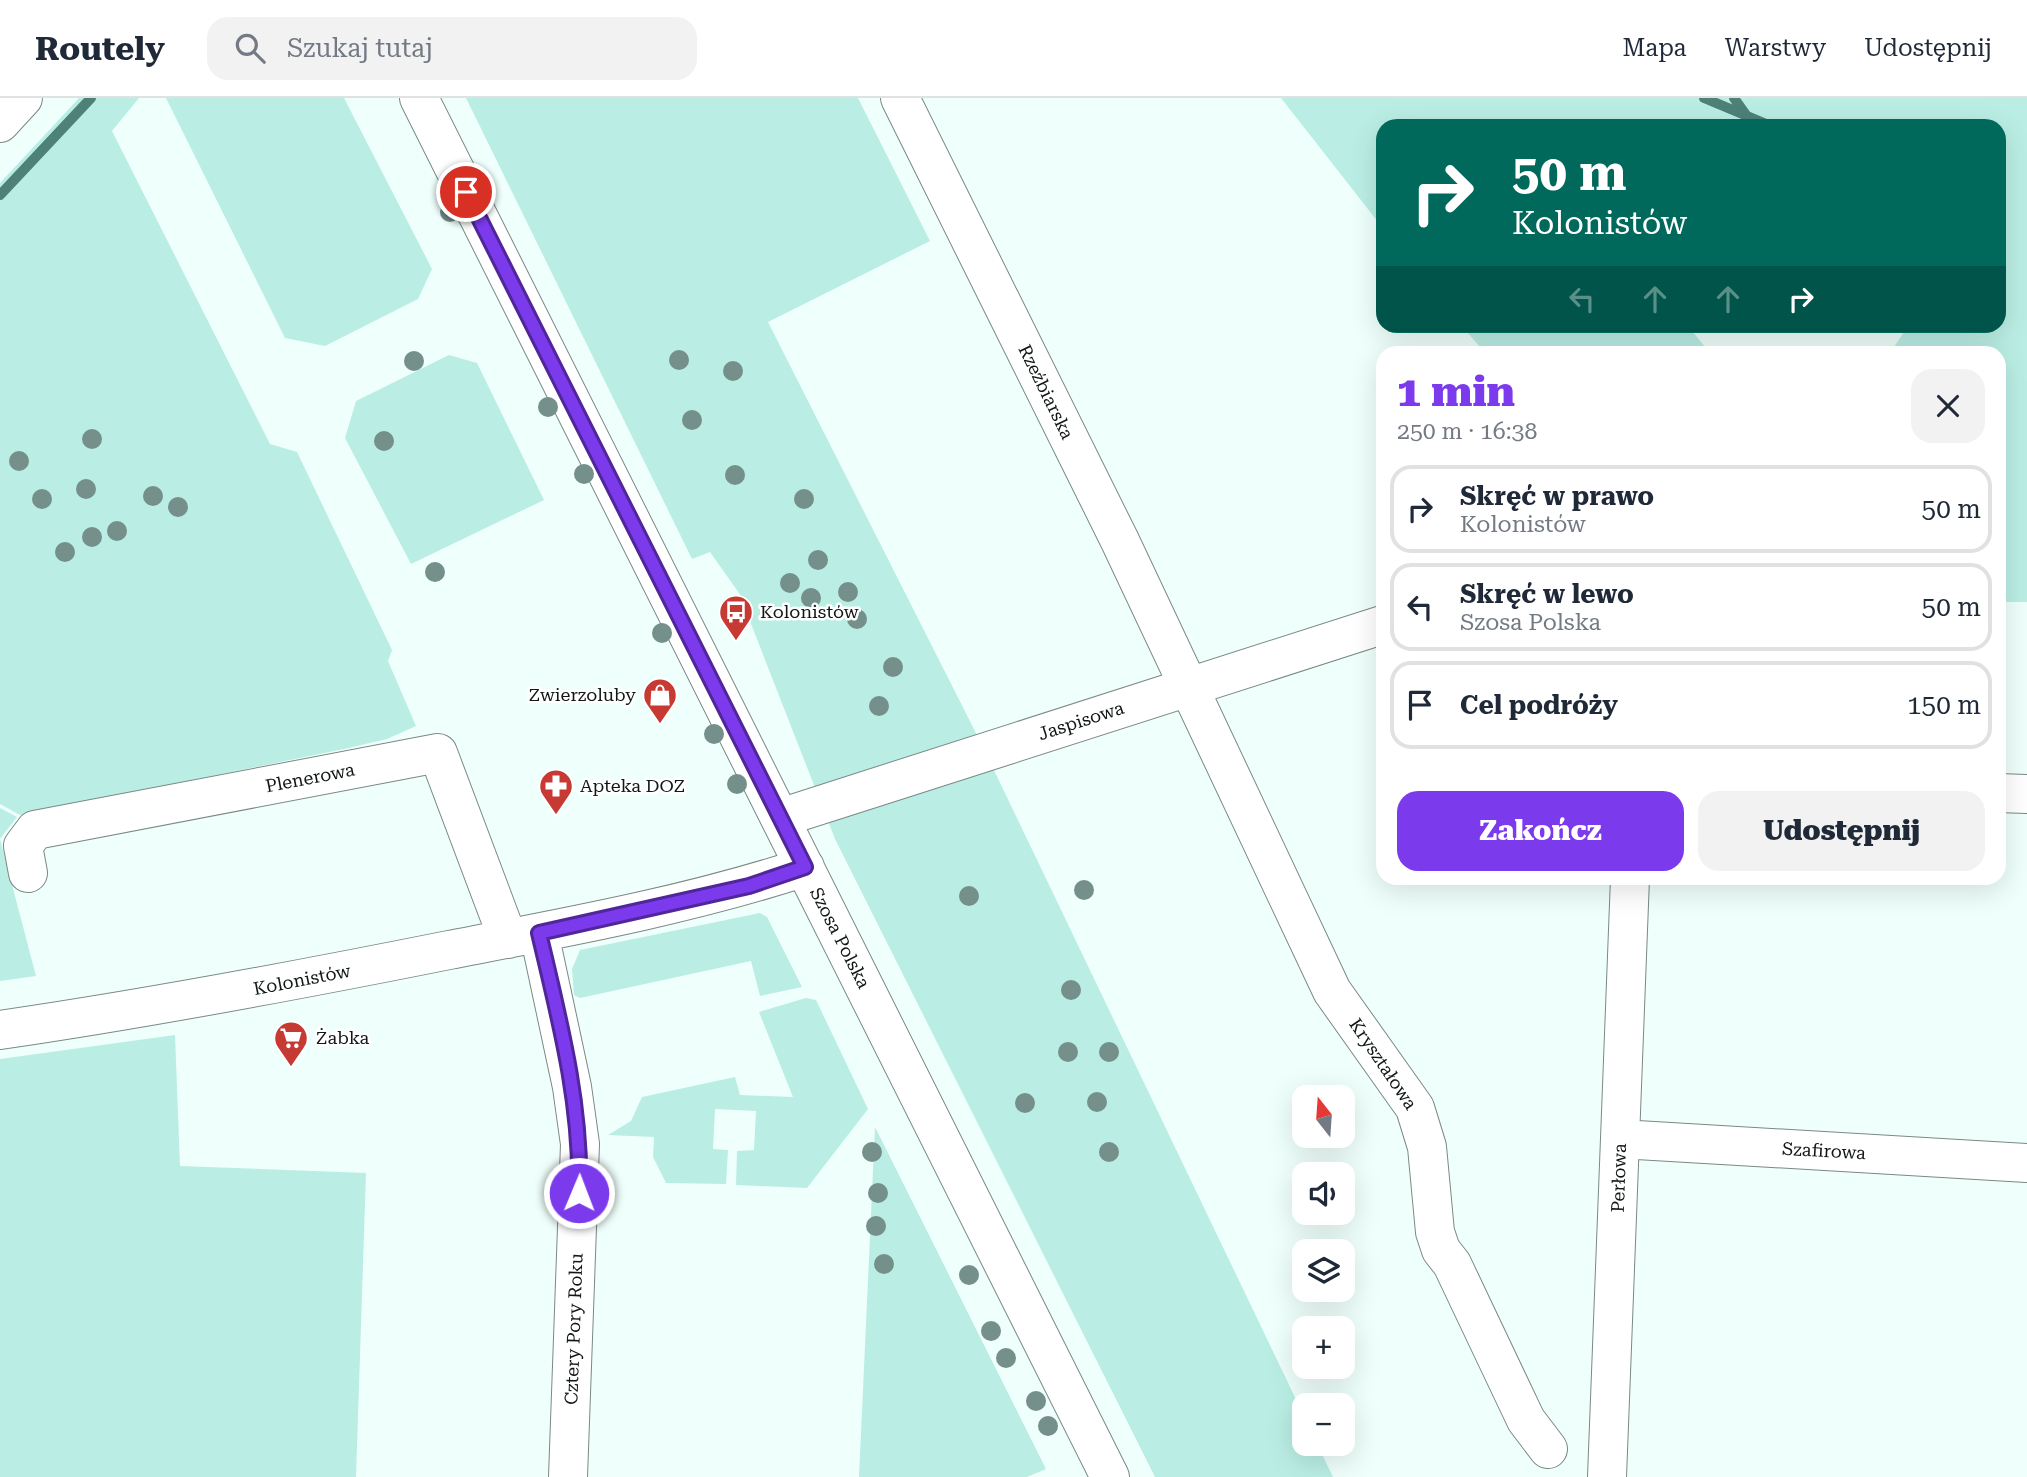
<!DOCTYPE html>
<html lang="pl">
<head>
<meta charset="utf-8">
<style>
	body { margin:0; font-family:"Roboto Serif",serif; background:#f2f2f3; color:#1f2937; height:100vh; display:flex; flex-direction:column; font-size:26px; white-space:nowrap }
	* { box-sizing:border-box; margin:0 }
	p { font-size:23px; color:#747a83 }
	.icon { flex:none; width:38px; height:38px; fill:none; stroke:currentColor; stroke-width:2; stroke-linecap:round; stroke-linejoin:round }
	.map { position:relative; flex:1; overflow:hidden }
	.details { position:absolute; left:1376px; top:248px; width:630px; height:539px; display:flex; flex-direction:column; background:#fff; border-radius:21px; box-shadow:0 7px 28px #0002 }
	.details>* { flex:none }
	.top-card { position:absolute; left:1376px; top:21px; width:630px; height:214px; border-radius:21px; box-shadow:0 7px 28px #0002; background:#00695c; color:#fff; overflow:hidden }
	.needle { width:46px; rotate:343deg }
	.tools { position:absolute; left:1292px; top:987px; display:grid; gap:14px }
	.tools a { display:grid; place-items:center; width:63px; height:63px; border-radius:14px; background:#fff; box-shadow:0 7px 28px #0002; font-size:35px }
	.pin { position:absolute; display:grid; place-items:center; width:60px; height:60px; color:#fff; margin:-30px; border:4px solid #fff; border-radius:50%; box-shadow:0 2px 7px #0007 }
	.me { position:absolute; width:77px; margin:-38px; rotate:1deg; stroke-linejoin:round; filter:drop-shadow(0 0 5px #0008) }
	.turn { display:flex; align-items:center; gap:24px; height:147px; padding:0 21px; font-size:32px }
	.turn .icon { width:91px; height:91px; stroke-width:2.5 }
	.turn b { display:block; font-size:49px; line-height:60px }
	.lanes { display:flex; align-items:center; height:66px; padding:0 21px; background:#0003; justify-content:center; gap:35px; direction:ltr }
	.lanes .off { opacity:.35 }
	.round { display:grid; place-items:center; flex:none; width:74px; height:74px; border-radius:21px; background:#f2f2f3 }
	.summary { display:flex; align-items:center; justify-content:space-between; height:119px; padding:0 21px }
	h1 { font-size:42px; font-weight:800; line-height:52px; color:#7c3aed }
	.cta { display:flex; gap:14px; margin-top:auto; padding:14px 21px }
	.cta a { flex:1; height:80px; border-radius:21px; background:#7c3aed; color:#fff; font-size:28px; font-weight:800; line-height:80px; text-align:center }
	.cta a+a { background:#f2f2f3; color:#1f2937 }
	ul { padding:0; list-style:none }
	li { display:flex; align-items:center; gap:21px; height:88px; margin:0 14px 10px; padding:0 7px; border:4px solid #e0e1e3; border-radius:21px }
	li div { flex:1 }
	li b { display:block; font-size:26px }
	li em { font-style:normal }
	header { display:flex; align-items:center; gap:42px; box-sizing:border-box; height:98px; padding:0 35px; background:#fff; border-bottom:2px solid #e0e1e3 }
	header strong { font-size:33px }
	nav { display:flex; gap:38px; margin-inline-start:auto; font-size:24px }
	.search { width:490px; height:63px; background:#f2f2f3; display:flex; align-items:center; gap:18px; box-sizing:border-box; padding:0 24px; border-radius:21px; color:#747a83; font-size:26px }
	.map>svg:first-child { display:block }
</style>
</head>
<body>
<header>
<strong>Routely</strong>
<div class="search"><svg class="icon" aria-label="search" viewBox="0 0 24 24"><circle cx="10" cy="10" r="6"/><path d="M15 15l6 6"/></svg>Szukaj tutaj</div>
<nav><a>Mapa</a><a>Warstwy</a><a>Udostępnij</a></nav>
</header>
<div class="map">
<svg width="2027" height="1379" viewBox="0 0 2027 1379">
	<rect width="100%" height="100%" fill="#effffb"/>
	<path fill="#baeee4" d="M79,0H139L112,33L270,346L297,354L392,552L388,563L416,628L387,641L344,651L20,717L0,706V85Z
		M166,0H344L432,171L418,201L325,248L285,240Z
		M466,0H858L930,143L768,224L979,641L1304,1318V1346H1317L1333,1379H1155L835,741L739,495L710,454L692,461Z
		M1281,0H2027V504H1999L1998,256L1890,255L1908,228H1998V28H1382V129Z
		M1462,228H1688L1710,255H1485Z
		M449,257L477,265L544,402L411,466L345,340L356,303Z
		M0,710L17,719L0,741Z
		M0,741L36,878L0,883Z
		M760,815L767,819L802,889L760,898L751,863L580,900L574,897L572,871L580,852Z
		M806,900L816,902L868,1011L807,1090L736,1087L737,1053L754,1052L756,1013L715,1011L713,1051L728,1052L726,1086L666,1085L653,1059L654,1039L608,1037L631,1023L642,999L735,979L740,997L793,999L759,914Z
		M175,937L180,1068L366,1075L356,1379H0V961Z
		M875,1029L1046,1371L1027,1379H859Z"/>
	<g fill="none" stroke-linecap="round" stroke-linejoin="round">
		<path stroke="#4e8178" stroke-width="10" d="M1704,0L1771,28
			M1734,0L1746,17
			M0,97L91,0
			M1998,128H2001"/>
		<g stroke="#7a8986" stroke-width="40">
			<path id="minor" d="M419,0L1110,1379
				M900,0L1120,443L1332,893L1415,1010L1427,1049L1435,1134L1441,1152L1452,1166L1526,1322L1548,1351
				M0,25L23,0
				M1998,695L2027,696
				M780,720L1382,527
				M28,775L23,748L35,732L438,655L508,841
				M539,835L572,989L580,1046L568,1379
				M0,932C151,910 299,882 449,852C568,829 689,807 805,769
				M1620,1041L2027,1065
				M1607,1379L1630,780"/>
		</g>
		<use href="#minor" stroke="#fff" stroke-width="38"/>
	</g>
	<g fill="#758f8b">
		<circle cx="450" cy="114" r="10"/>
		<circle cx="679" cy="262" r="10"/>
		<circle cx="414" cy="263" r="10"/>
		<circle cx="733" cy="273" r="10"/>
		<circle cx="548" cy="309" r="10"/>
		<circle cx="692" cy="322" r="10"/>
		<circle cx="92" cy="341" r="10"/>
		<circle cx="384" cy="343" r="10"/>
		<circle cx="19" cy="363" r="10"/>
		<circle cx="584" cy="376" r="10"/>
		<circle cx="735" cy="377" r="10"/>
		<circle cx="86" cy="391" r="10"/>
		<circle cx="153" cy="398" r="10"/>
		<circle cx="42" cy="401" r="10"/>
		<circle cx="804" cy="401" r="10"/>
		<circle cx="178" cy="409" r="10"/>
		<circle cx="117" cy="433" r="10"/>
		<circle cx="92" cy="439" r="10"/>
		<circle cx="65" cy="454" r="10"/>
		<circle cx="818" cy="462" r="10"/>
		<circle cx="435" cy="474" r="10"/>
		<circle cx="790" cy="485" r="10"/>
		<circle cx="848" cy="494" r="10"/>
		<circle cx="811" cy="500" r="10"/>
		<circle cx="857" cy="521" r="10"/>
		<circle cx="662" cy="535" r="10"/>
		<circle cx="893" cy="569" r="10"/>
		<circle cx="879" cy="608" r="10"/>
		<circle cx="714" cy="636" r="10"/>
		<circle cx="737" cy="686" r="10"/>
		<circle cx="1084" cy="792" r="10"/>
		<circle cx="969" cy="798" r="10"/>
		<circle cx="1071" cy="892" r="10"/>
		<circle cx="1068" cy="954" r="10"/>
		<circle cx="1109" cy="954" r="10"/>
		<circle cx="1097" cy="1004" r="10"/>
		<circle cx="1025" cy="1005" r="10"/>
		<circle cx="872" cy="1054" r="10"/>
		<circle cx="1109" cy="1054" r="10"/>
		<circle cx="878" cy="1095" r="10"/>
		<circle cx="876" cy="1128" r="10"/>
		<circle cx="884" cy="1166" r="10"/>
		<circle cx="969" cy="1177" r="10"/>
		<circle cx="991" cy="1233" r="10"/>
		<circle cx="1006" cy="1260" r="10"/>
		<circle cx="1036" cy="1303" r="10"/>
		<circle cx="1048" cy="1328" r="10"/>
	</g>
	<g fill="none" stroke-linecap="round" stroke-linejoin="round">
		<g stroke="#51269a" stroke-width="18">
			<path id="route" d="M466,94L805,769L749,788L539,835C559,920 582,1007 579,1095"/>
		</g>
		<use href="#route" stroke="#7c3aed" stroke-width="12"/>
	</g>
	<defs>
		<g id="bus-pin" transform="scale(1.75)"><path d="M0 17L-7.5 6A9.5 9.5 0 1 1 7.5 6Z" fill="#c73933" stroke="#fff"/><path d="M-5-6H5V4H4V6H2V4H-2V6H-4V4H-5ZM-3.5-4V0h7V-4ZM-3.5 1.2v1.5H-2V1.2ZM2 1.2v1.5H3.5V1.2Z" fill="#fff"/></g>
		<g id="shop-pin" transform="scale(1.75)"><path d="M0 17L-7.5 6A9.5 9.5 0 1 1 7.5 6Z" fill="#c73933" stroke="#fff"/><path d="M-5-2.5h2.3a2.7 3.5 0 0 1 5.4 0H5L5.5 6h-11ZM-1.5-2.5h3a1.5 2.3 0 0 0-3 0Z" fill="#fff"/></g>
		<g id="pharmacy-pin" transform="scale(1.75)"><path d="M0 17L-7.5 6A9.5 9.5 0 1 1 7.5 6Z" fill="#c73933" stroke="#fff"/><path d="M-2-6h4v4h4v4h-4v4h-4v-4h-4v-4h4Z" fill="#fff"/></g>
		<g id="supermarket-pin" transform="scale(1.75)"><path d="M0 17L-7.5 6A9.5 9.5 0 1 1 7.5 6Z" fill="#c73933" stroke="#fff"/><path d="M-6-5.5h2.5l.6 2H6L4.5 2H-2.5L-4.4-4H-6ZM-1.5 3.2a1.3 1.3 0 1 0 .1 0ZM3 3.2a1.3 1.3 0 1 0 .1 0Z" fill="#fff"/></g>
	</defs>
	<g fill-rule="evenodd">
		<use href="#bus-pin" x="736" y="514"/>
		<use href="#shop-pin" x="660" y="597"/>
		<use href="#pharmacy-pin" x="556" y="688"/>
		<use href="#supermarket-pin" x="291" y="940"/>
	</g>
	<g text-anchor="middle" stroke-width="5" stroke-linejoin="round" paint-order="stroke">
		<g font-size="18" fill="#111716" stroke="#fff">
			<text transform="translate(1046 294) rotate(64)" y="6">Rzeźbiarska</text>
			<text transform="translate(1081 623) rotate(-18)" y="6">Jaspisowa</text>
			<text transform="translate(310 680) rotate(-11)" y="6">Plenerowa</text>
			<text transform="translate(840 840) rotate(63)" y="6">Szosa Polska</text>
			<text transform="translate(302 882) rotate(-11)" y="6">Kolonistów</text>
			<text transform="translate(1383 966) rotate(56)" y="6">Kryształowa</text>
			<text transform="translate(1824 1053) rotate(3)" y="6">Szafirowa</text>
			<text transform="translate(1619 1080) rotate(-88)" y="6">Perłowa</text>
			<text transform="translate(574 1231) rotate(-88)" y="6">Cztery Pory Roku</text>
		</g>
		<g font-size="18" fill="#111716" stroke="#fff" text-anchor="start">
			<text x="760" y="520">Kolonistów</text>
			<text x="636" y="603" text-anchor="end">Zwierzoluby</text>
			<text x="580" y="694">Apteka DOZ</text>
			<text x="316" y="946">Żabka</text>
		</g>
	</g>
</svg>
<div class="tools">
<a><svg class="needle" viewBox="-14 -14 28 28"><path d="M0-13l5 13h-10z" fill="#e53935"/><path d="M0 13l5-13h-10z" fill="#747a83"/></svg></a>
<a><svg class="icon" aria-label="sound" viewBox="0 0 24 24"><path d="M4 9h4l5-4v14l-5-4H4zM17 9q2 3 0 6"/></svg></a>
<a><svg class="icon" aria-label="layers" viewBox="0 0 24 24"><path d="M12 4l9 5-9 5-9-5zM3 14l9 5 9-5"/></svg></a>
<a>+</a>
<a>−</a>
</div>
<div class="pin" style="left:466px;top:94px;background:#d93025"><svg class="icon" aria-label="arrive" viewBox="0 0 24 24"><path d="M6 21V4h12l-3 4 3 4H6"/></svg></div>
<svg class="me" style="left:579px;top:1095px" viewBox="-20 -20 40 40"><circle r="17" fill="#7c3aed" stroke="#fff" stroke-width="3"/><path d="M0-11L8 9 0 5-8 9z" fill="#fff"/></svg>
<div class="top-card">
<div class="turn"><svg class="icon" aria-label="right" viewBox="0 0 24 24"><path d="M7 20v-9h11M14 6l5 5-5 5"/></svg><div><b>50 m</b>Kolonistów</div></div>
<div class="lanes"><svg class="icon off" aria-label="left" viewBox="0 0 24 24"><path d="M17 20v-9H6M10 6l-5 5 5 5"/></svg><svg class="icon off" aria-label="ahead" viewBox="0 0 24 24"><path d="M12 20V5M6 11l6-6 6 6"/></svg><svg class="icon off" aria-label="ahead" viewBox="0 0 24 24"><path d="M12 20V5M6 11l6-6 6 6"/></svg><svg class="icon" aria-label="right" viewBox="0 0 24 24"><path d="M7 20v-9h11M14 6l5 5-5 5"/></svg></div>
</div>
<section class="details">
<div class="summary"><div><h1>1 min</h1><p>250 m · 16:38</p></div><a class="round"><svg class="icon" aria-label="close" viewBox="0 0 24 24"><path d="M6 6l12 12M18 6L6 18"/></svg></a></div>
<ul>
<li><svg class="icon" aria-label="right" viewBox="0 0 24 24"><path d="M7 20v-9h11M14 6l5 5-5 5"/></svg><div><b>Skręć w prawo</b><p>Kolonistów</p></div><em>50 m</em></li>
<li><svg class="icon" aria-label="left" viewBox="0 0 24 24"><path d="M17 20v-9H6M10 6l-5 5 5 5"/></svg><div><b>Skręć w lewo</b><p>Szosa Polska</p></div><em>50 m</em></li>
<li><svg class="icon" aria-label="arrive" viewBox="0 0 24 24"><path d="M6 21V4h12l-3 4 3 4H6"/></svg><div><b>Cel podróży</b></div><em>150 m</em></li>
</ul>
<div class="cta"><a>Zakończ</a><a>Udostępnij</a></div>
</section>
</div>
</body>
</html>
